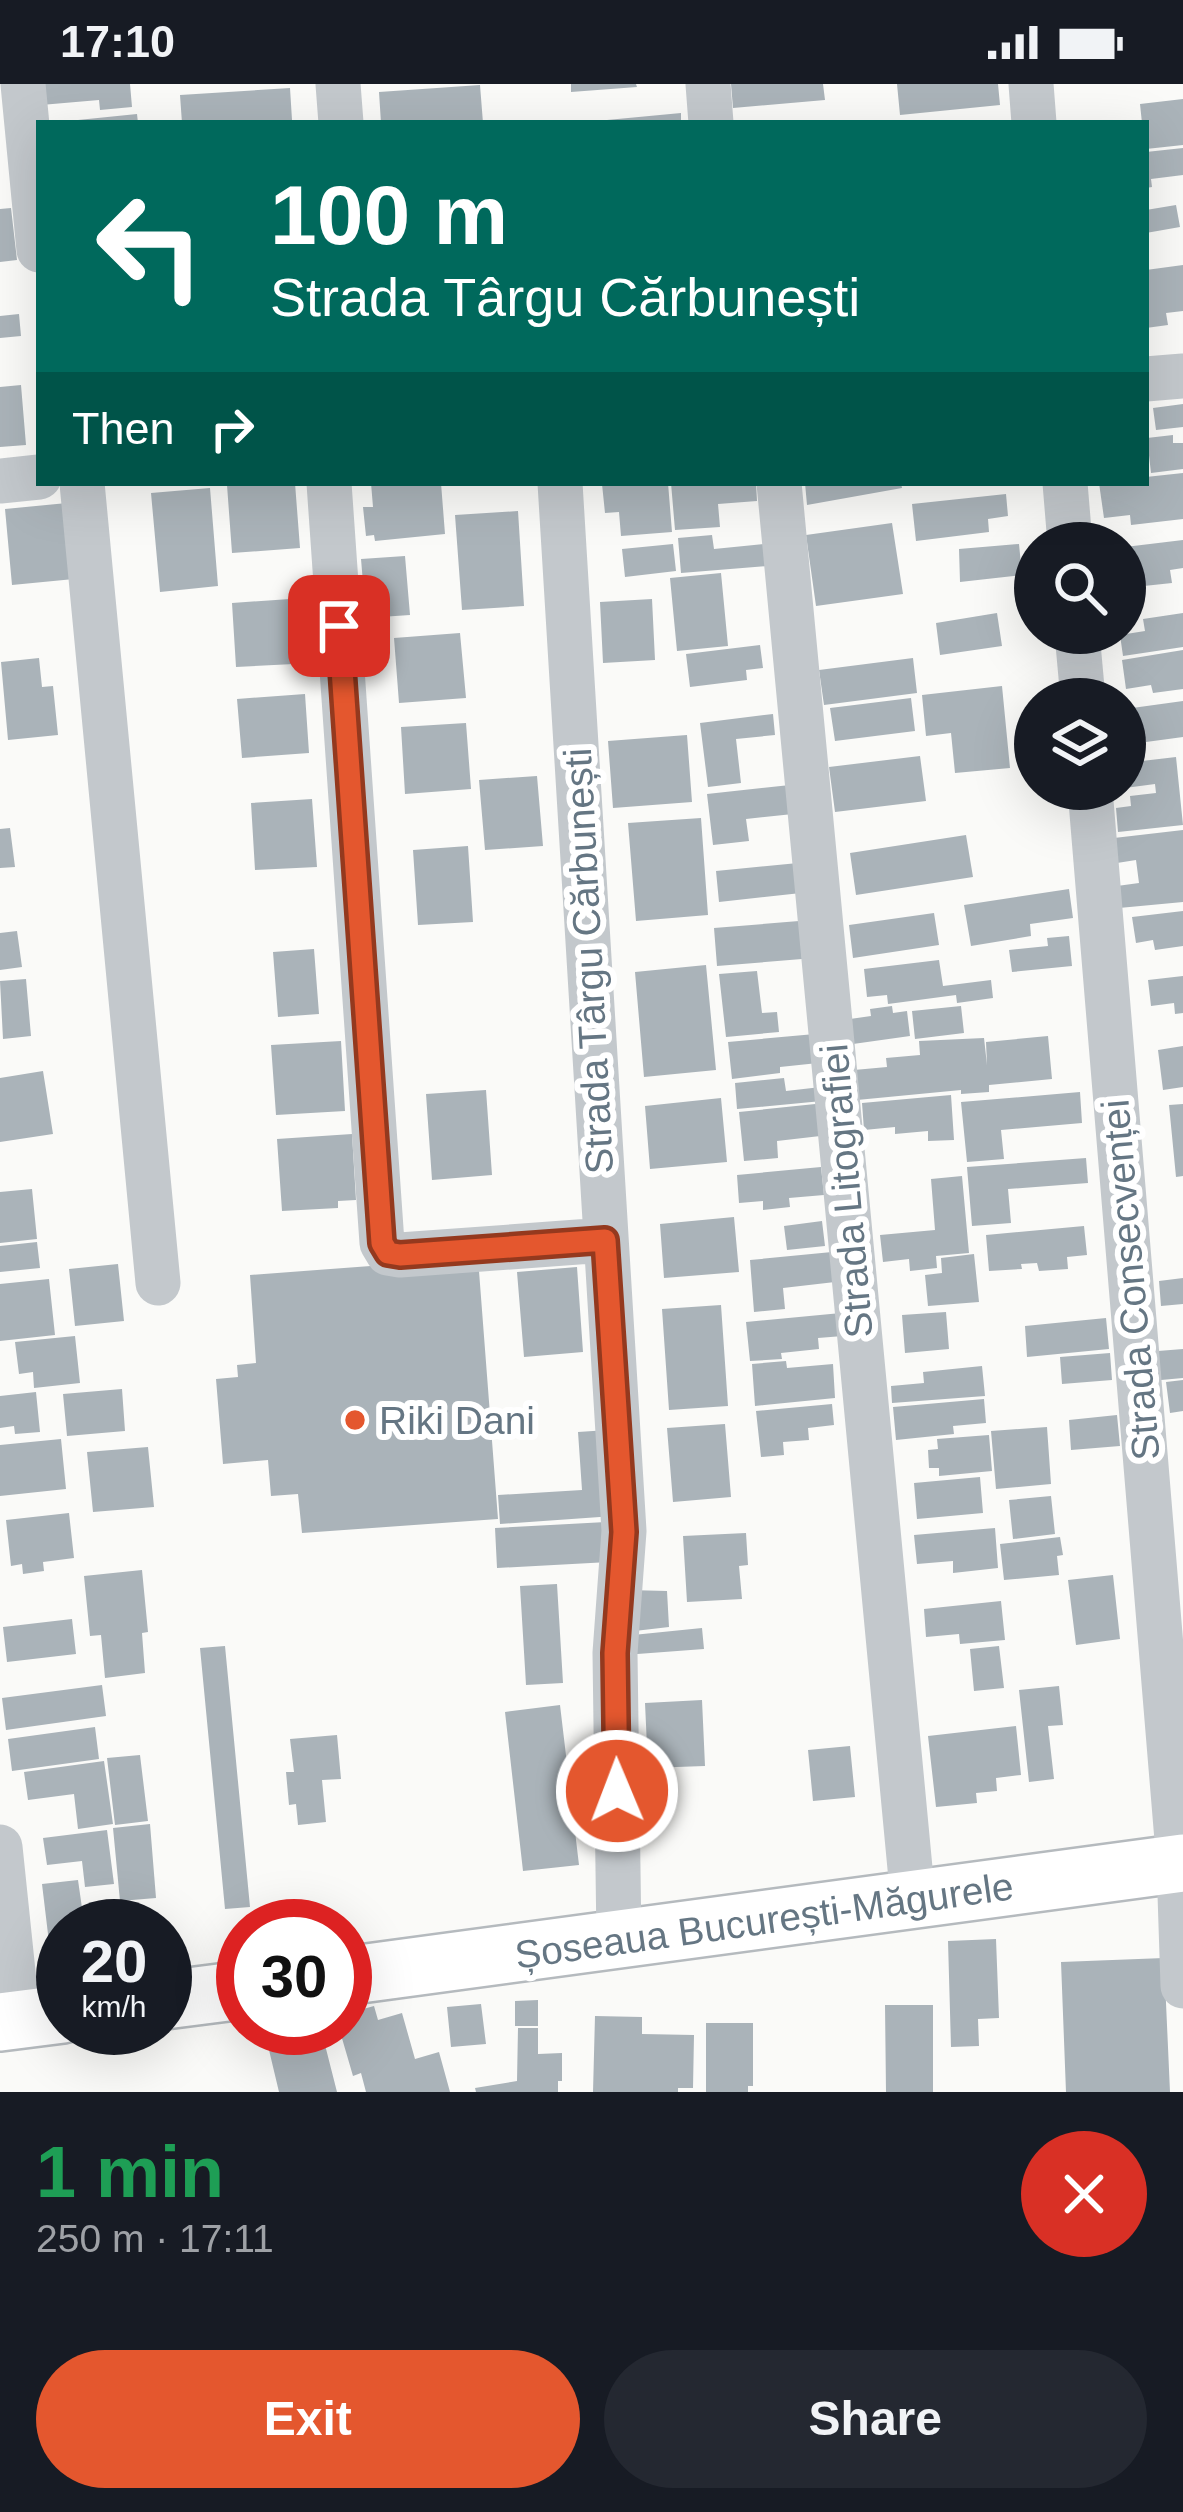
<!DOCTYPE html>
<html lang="en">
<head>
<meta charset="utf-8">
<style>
	body { margin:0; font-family:Arial,sans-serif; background:#242831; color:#f1f3f6; height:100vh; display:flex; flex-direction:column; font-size:45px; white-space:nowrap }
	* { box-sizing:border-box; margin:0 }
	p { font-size:39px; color:#9ea1a6 }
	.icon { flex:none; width:66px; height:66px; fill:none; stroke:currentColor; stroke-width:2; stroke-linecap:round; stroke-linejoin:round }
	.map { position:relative; height:2008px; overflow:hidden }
	.details { display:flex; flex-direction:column; background:#171b24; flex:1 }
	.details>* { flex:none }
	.banner { position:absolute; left:36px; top:36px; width:1113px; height:366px; border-radius:0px; box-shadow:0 12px 48px #0002; background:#00695c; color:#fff; overflow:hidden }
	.buttons { position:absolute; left:1014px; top:438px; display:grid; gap:24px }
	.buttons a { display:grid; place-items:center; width:132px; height:132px; border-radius:50%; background:#171b24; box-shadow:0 12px 48px #0002; font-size:60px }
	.speed { position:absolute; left:36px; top:1815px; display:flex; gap:24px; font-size:60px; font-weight:700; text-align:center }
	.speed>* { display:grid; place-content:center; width:156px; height:156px; border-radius:50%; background:#171b24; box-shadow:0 12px 48px #0002; line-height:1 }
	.speed small { font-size:30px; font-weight:400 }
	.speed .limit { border:18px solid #d22; background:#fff; color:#111 }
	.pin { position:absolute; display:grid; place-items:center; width:102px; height:102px; color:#fff; margin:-51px; border-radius:24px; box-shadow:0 6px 18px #0006 }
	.me { position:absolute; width:132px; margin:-66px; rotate:359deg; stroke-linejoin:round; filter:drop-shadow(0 0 9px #0008) }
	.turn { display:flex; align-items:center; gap:42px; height:252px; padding:0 36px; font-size:54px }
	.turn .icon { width:156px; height:156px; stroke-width:2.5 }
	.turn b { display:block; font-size:84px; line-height:102px }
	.then { display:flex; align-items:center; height:114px; padding:0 36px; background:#0003; gap:24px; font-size:45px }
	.round { display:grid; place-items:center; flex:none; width:126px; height:126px; border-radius:63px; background:#242831 }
	.head { display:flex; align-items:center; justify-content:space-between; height:204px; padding:0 36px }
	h1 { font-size:72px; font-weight:700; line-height:90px; color:#1e9e55 }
	.button { display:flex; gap:24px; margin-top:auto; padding:24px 36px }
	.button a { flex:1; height:138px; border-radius:72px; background:#e4572e; color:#fff; font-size:48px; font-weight:700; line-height:138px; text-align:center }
	.button a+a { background:#242831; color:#f1f3f6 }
	.status { display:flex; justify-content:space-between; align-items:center; height:84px; padding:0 60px; background:#171b24; direction:ltr }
	.status svg { height:33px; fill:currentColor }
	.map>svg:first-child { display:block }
</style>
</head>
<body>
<div class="status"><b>17:10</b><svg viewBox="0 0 49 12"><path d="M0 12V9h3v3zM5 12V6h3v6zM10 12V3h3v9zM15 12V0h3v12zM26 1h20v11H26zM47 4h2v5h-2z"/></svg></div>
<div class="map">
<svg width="1183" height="2008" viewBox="0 0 1183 2008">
	<rect width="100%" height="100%" fill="#fafaf8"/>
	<path fill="#aab3b9" d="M39,0H130L132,23L100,26L99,16L41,21Z
		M571,0H636L637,3L571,8Z
		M731,0H823L825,16L733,24Z
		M897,0H998L1000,21L900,31Z
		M480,1L483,39H381L379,8Z
		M290,4L292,36L182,39L180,11Z
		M1183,15V61L1146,65V39H1142L1140,20Z
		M681,29V39H608L607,36Z
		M137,30L138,39H78V36Z
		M1183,64V91L1151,95L1152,103L1146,104V68Z
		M1176,121L1180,143L1146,149V126Z
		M11,124L17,176L0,178V125Z
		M1183,181V227L1166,229L1168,241L1146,244V186Z
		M19,230L21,252L0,254V232Z
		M21,301L26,361L0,363V303Z
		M1183,320V343L1156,346L1153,324Z
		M1173,351V359H1183V385L1151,389L1147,354Z
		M1183,389V435L1131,441L1130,431L1104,434L1099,399H1146V393Z
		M252,399H295L300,464L232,469L227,401Z
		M371,399H441L445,450L375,457L374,451L366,452L363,423H373Z
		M617,399H668L672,448L621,452L619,428L605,429L602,400Z
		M671,399H756L757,417L718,420L720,443L675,446Z
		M805,399H901L902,404L807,421Z
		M210,404L218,502L160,508L151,409Z
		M1006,410L1008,432L988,435L989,448L916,457L912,420Z
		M67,419L74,495L12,501L5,425Z
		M518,427L524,522L462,526L455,431Z
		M892,439L903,510L816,522L806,451Z
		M712,451L714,465L765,460L767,482L681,489L678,454Z
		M1183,456V484L1170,486L1172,499L1125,504V463Z
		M673,460L676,487L625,493L622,465Z
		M1019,460L1022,491L960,498L959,465Z
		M405,472L410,531L366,534L361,475Z
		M721,489L728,562L677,567L670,494Z
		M290,515L294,580L236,583L232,519Z
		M652,515L655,576L603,579L600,518Z
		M997,529L1002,562L940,571L936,539Z
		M1183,529V563L1123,572L1120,551L1145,547L1143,535Z
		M460,549L466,614L399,619L394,554Z
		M760,561L763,584L746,586L747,596L690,603L686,570Z
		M1183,566V605L1153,609L1151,601L1126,605L1122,576Z
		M39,574L42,603L53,602L58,651L8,656L1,578Z
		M913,574L917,609L824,621L819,586Z
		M1002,602L1010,684L955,689L951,649L926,652L922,611Z
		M305,610L309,669L242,674L237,615Z
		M911,614L915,647L835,657L830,624Z
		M1183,617V653L1146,658L1144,649L1125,652V625Z
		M773,630L775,651L736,655L741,699L708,703L700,639Z
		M466,639L471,705L405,710L401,643Z
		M687,651L692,718L613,724L608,657Z
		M920,672L926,717L835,728L829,683Z
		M1176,673L1183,741L1118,748L1116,724L1131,722L1130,712L1156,709L1155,700L1125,704V679Z
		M537,692L543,762L485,766L479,696Z
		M790,701L793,730L746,735L749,757L713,761L707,710Z
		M312,715L317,783L255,786L251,719Z
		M701,734L708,831L636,837L628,739Z
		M10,744L15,783L0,784V745Z
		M1183,746V818L1119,824L1117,802L1139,799L1136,776L1117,779L1114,754Z
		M966,751L973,793L856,811L850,769Z
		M468,762L473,838L418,841L413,766Z
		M798,779L801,809L719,818L716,787Z
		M1069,805L1073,834L1030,840L1031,852L971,862L964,821Z
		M1183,827V862L1155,866L1153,856L1136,859L1132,833Z
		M934,829L939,861L853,874L849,841Z
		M799,837L802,875L717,882L714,844Z
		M17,847L22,883L0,886V849Z
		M1069,852L1072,882L1012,888L1009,866L1048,862L1047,854Z
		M314,865L319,930L278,933L273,868Z
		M939,876L943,902L991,896L993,914L957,919L956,911L888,920L887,911L867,913L864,885Z
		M706,881L716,986L644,993L635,888Z
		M757,887L762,929L777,928L779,948L726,953L719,890Z
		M1183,892V929L1175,930L1174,919L1151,922L1148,896Z
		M26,895L31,952L3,955L0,897Z
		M892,922L893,929L907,927L910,952L853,960L850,935L871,932L870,925Z
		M961,922L964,949L915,955L912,927Z
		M815,950L818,979L780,983V989L732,995L728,958Z
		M1048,952L1052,995L989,1001V1008L961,1010V1006L857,1016L854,986L887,983L886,974L920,971L919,957L984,954L987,981L986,958Z
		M341,957L345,1027L276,1031L271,961Z
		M1183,962V1003L1163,1006L1158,966Z
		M43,987L53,1050L0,1058V994Z
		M784,994L786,1007L821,1003L822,1017L737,1025L735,999Z
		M486,1006L492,1091L432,1096L426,1010Z
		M1080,1008L1082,1039L1001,1046L1004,1075L967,1078L961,1018Z
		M951,1011L954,1056L928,1057V1047L895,1050V1043L864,1046L862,1019Z
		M721,1014L727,1078L650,1085L645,1022Z
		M825,1019L829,1051L777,1057L778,1074L744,1077L739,1028Z
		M1183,1020V1092L1176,1093L1169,1021Z
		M352,1050L356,1116L338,1117V1124L282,1127L277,1055Z
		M1086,1074L1088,1099L1008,1105L1011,1139L972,1142L967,1083Z
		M821,1083L824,1111L789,1114L790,1123L763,1126V1117L739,1119L737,1091Z
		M962,1092L969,1169L936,1172L937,1184L910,1187L909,1175L883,1178L880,1151L935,1146L931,1095Z
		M32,1105L37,1155L0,1159V1108Z
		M734,1133L739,1188L664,1194L660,1140Z
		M822,1137L825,1162L787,1166L784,1142Z
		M1084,1142L1087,1171L1067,1173L1068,1185L1039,1187L1037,1179L1021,1180L1022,1185L989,1187L986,1151Z
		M37,1158L40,1184L0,1188V1162Z
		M832,1168L835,1198L783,1204L785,1225L754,1228L750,1176Z
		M974,1170L979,1218L928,1222L925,1191L942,1189L941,1174Z
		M478,1174L498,1435L302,1449L298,1410L271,1412L268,1376L223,1380L216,1295L238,1293L237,1281L256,1279L250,1191Z
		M118,1180L124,1237L75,1242L69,1185Z
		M577,1183L583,1268L524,1273L517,1188Z
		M1183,1194V1220L1161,1222L1159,1197Z
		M49,1195L55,1251L0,1257V1200Z
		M721,1221L728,1322L669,1326L662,1225Z
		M946,1228L949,1265L905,1269L902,1231Z
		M841,1229L843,1252L818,1254L819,1265L781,1269L782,1275L750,1277L746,1238Z
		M1106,1234L1109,1265L1027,1273L1025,1242Z
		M75,1252L80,1299L34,1304L33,1288L19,1290L15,1258Z
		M1183,1265V1294L1161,1296L1158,1267Z
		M1110,1269L1112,1296L1062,1300L1060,1273Z
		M786,1277L787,1284L833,1280L835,1314L755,1322L752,1280Z
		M982,1282L985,1312L892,1319L891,1302L924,1299L923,1288Z
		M1183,1296V1327L1170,1329L1166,1298Z
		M122,1305L125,1347L67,1352L63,1310Z
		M36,1308L40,1348L15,1350L14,1342L0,1344V1312Z
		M984,1315L986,1339L953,1342L954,1350L896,1356L893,1323Z
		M832,1320L834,1341L808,1344L809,1356L783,1358L784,1371L761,1373L756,1327Z
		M1117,1331L1120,1362L1071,1366L1069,1336Z
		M725,1340L731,1413L673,1418L667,1344Z
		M1047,1343L1051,1400L996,1405L991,1347Z
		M608,1346L614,1432L500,1440L498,1411L582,1406L578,1348Z
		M989,1351L992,1387L939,1392V1384H929L928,1366L938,1365L937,1355Z
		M61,1355L66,1405L0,1412V1361Z
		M148,1363L154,1423L93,1428L87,1368Z
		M980,1393L983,1429L917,1435L914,1399Z
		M1051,1412L1055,1450L1013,1455L1009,1416Z
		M69,1429L74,1474L43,1478L44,1487L23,1490L22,1480L11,1482L6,1436Z
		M606,1438L609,1478L497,1484L495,1444Z
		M995,1444L998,1484L953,1489V1477L917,1480L914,1451Z
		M746,1449L748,1481L739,1482L742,1515L687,1518L683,1452Z
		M1060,1453L1063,1471L1057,1472L1059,1491L1004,1496L1000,1460Z
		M142,1486L148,1548L142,1549L145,1589L105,1594L101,1551L90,1552L84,1492Z
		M1113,1491L1120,1555L1076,1561L1068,1496Z
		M557,1500L563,1599L526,1601L520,1502Z
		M628,1506L667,1507L669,1543L626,1548Z
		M1001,1517L1005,1556L960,1560L959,1550L926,1553L924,1525Z
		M72,1535L76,1570L7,1578L3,1543Z
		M702,1544L704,1565L624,1571L623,1552Z
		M225,1562L250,1823L225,1825L200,1564Z
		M999,1562L1004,1604L974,1607L970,1565Z
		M102,1601L106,1632L6,1646L2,1614Z
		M1059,1602L1063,1641L1048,1642L1054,1695L1029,1698L1019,1606Z
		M702,1616L705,1682L648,1684L645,1619Z
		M560,1621L579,1781L523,1787L505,1628Z
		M1016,1642L1021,1691L996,1694L997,1707L976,1709L977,1719L936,1723L928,1652Z
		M95,1643L99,1675L12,1687L8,1655Z
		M337,1651L341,1695L322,1696L326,1738L298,1741L296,1720L289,1721L286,1688H294L290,1655Z
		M850,1662L855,1713L813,1717L808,1666Z
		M140,1671L148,1737L115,1741L107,1674Z
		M104,1677L113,1740L78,1745L74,1710L28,1716L24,1688Z
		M150,1740L156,1814L120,1817L113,1744Z
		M107,1746L114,1800L85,1803L82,1777L47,1781L43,1754Z
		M78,1796L83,1831L109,1828L110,1842H63V1874L51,1875L42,1800Z
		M996,1855L999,1934L978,1935L979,1962L951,1963L948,1857Z
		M1164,1874L1170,2008H1066L1061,1878Z
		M538,1916V1942H515V1917Z
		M481,1920L486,1960L451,1963L447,1923Z
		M885,1921H933V2008H886Z
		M374,1922L378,1936L402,1929L415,1975L439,1968L450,2008H366L361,1989L353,1992L339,1944H345V1930Z
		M595,1932L642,1933V1950L694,1951L693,2004H678V2008H593Z
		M706,1939H753V2002H748V2008H706Z
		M518,1944H538V1970L562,1969V1997H558V2008H476L475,2004L517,1997Z
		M323,1953L337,2008H279L269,1966Z"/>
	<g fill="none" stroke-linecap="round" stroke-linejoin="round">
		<g stroke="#b5babe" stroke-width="62">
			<path id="major" d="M345,1892L1183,1779
				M165,1916L243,1906
				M0,1938L63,1930"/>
		</g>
		<path stroke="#c3c8cc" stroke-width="45" d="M23,0L39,166
			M338,0L341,39
			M708,0L711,39
			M1031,0L1034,39
			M1146,295L1183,292
			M0,397L39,393
			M82,399L158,1199
			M329,399L382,1159L388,1169L400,1171L605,1156
			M560,399L624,1447L615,1569L619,1857
			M779,399L913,1816
			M1065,399L1070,459
			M1077,549L1083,615
			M1090,705L1179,1780L1183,1902
			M0,1763L18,1936"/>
		<use href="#major" stroke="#fff" stroke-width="57"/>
	</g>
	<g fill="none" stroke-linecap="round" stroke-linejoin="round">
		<g stroke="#94391e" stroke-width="30">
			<path id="route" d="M339,542L382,1159L388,1169L400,1171L605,1156L624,1448L615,1569L617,1707"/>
		</g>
		<use href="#route" stroke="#e4572e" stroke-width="21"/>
	</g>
	<circle fill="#e4572e" stroke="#fff" stroke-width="4.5" cx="355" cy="1336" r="12"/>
	<g text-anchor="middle" stroke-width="12" stroke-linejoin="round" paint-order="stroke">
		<g font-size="39" fill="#657683" stroke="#fff">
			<text transform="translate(588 877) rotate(-93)" y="14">Strada Târgu Cărbunești</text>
			<text transform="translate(846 1107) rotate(-95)" y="14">Strada Litografiei</text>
			<text transform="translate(1130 1196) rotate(-95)" y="14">Strada Consecvenței</text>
			<text transform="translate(764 1836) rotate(-8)" y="14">Șoseaua București-Măgurele</text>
		</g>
		<g font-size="39" fill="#657683" stroke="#fff" text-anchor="start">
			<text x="379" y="1350">Riki Dani</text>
		</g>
	</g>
</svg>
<div class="buttons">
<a><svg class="icon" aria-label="search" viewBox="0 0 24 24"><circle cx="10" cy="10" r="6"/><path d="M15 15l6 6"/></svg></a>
<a><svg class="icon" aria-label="layers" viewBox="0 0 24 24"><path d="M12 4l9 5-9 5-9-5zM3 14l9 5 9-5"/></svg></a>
</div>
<div class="speed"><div>20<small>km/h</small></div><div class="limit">30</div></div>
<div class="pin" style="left:339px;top:542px;background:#d93025"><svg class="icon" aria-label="arrive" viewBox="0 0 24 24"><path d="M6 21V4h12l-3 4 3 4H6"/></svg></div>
<svg class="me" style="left:617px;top:1707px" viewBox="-20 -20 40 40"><circle r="17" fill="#e4572e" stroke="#fff" stroke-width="3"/><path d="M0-11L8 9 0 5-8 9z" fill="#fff"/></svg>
<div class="banner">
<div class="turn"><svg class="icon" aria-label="left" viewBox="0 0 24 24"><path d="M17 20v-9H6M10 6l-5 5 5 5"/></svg><div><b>100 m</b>Strada Târgu Cărbunești</div></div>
<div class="then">Then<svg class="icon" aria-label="right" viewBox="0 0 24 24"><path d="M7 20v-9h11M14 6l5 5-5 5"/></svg></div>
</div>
</div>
<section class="details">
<div class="head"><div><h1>1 min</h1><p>250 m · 17:11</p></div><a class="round" style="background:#d93025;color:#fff"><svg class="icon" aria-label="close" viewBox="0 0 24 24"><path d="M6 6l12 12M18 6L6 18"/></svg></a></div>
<div class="button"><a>Exit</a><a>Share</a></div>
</section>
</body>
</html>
